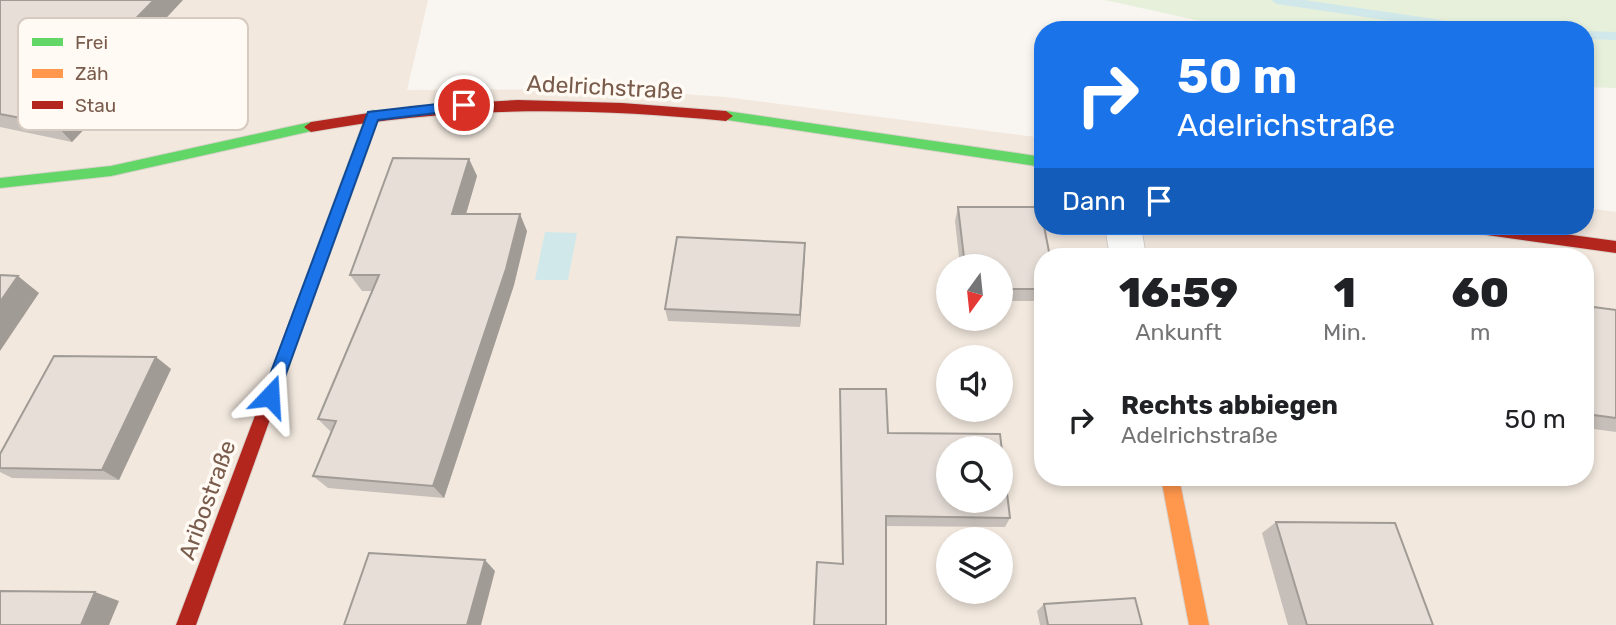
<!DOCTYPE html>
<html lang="de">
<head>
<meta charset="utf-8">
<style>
	body { margin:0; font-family:Rubik,sans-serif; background:#f2f2f2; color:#202124; height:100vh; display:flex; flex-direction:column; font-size:26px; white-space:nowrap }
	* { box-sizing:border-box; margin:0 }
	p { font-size:23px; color:#757577 }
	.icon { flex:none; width:38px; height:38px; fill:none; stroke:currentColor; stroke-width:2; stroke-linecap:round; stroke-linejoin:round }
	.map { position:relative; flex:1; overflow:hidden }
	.panel { position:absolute; left:1034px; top:248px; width:560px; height:238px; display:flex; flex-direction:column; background:#fff; border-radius:28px; box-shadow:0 4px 10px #0003 }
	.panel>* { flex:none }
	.guide { position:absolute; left:1034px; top:21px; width:560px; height:214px; border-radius:28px; box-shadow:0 4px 10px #0003; background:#1a73e8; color:#fff; overflow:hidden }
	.needle { width:46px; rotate:195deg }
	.tools { position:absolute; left:936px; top:254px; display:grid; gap:14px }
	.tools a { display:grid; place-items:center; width:77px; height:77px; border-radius:50%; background:#fff; box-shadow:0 4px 10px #0003; font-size:35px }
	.pin { position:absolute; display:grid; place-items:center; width:60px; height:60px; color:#fff; margin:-30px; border:4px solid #fff; border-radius:50%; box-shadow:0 2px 7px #0007 }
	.me { position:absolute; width:77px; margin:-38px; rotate:20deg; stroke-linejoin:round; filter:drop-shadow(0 0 5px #0008) }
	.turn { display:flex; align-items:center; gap:24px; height:147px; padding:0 28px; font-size:32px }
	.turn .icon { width:91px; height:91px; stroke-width:2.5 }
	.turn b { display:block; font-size:49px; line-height:60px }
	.then { display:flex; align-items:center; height:66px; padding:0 28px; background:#0003; gap:14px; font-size:26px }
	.eta { display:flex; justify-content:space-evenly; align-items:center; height:119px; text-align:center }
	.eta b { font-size:42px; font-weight:800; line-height:49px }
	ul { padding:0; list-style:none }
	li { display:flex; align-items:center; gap:21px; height:105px; padding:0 28px }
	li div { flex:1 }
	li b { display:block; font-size:26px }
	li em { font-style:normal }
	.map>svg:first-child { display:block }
</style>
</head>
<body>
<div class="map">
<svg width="1616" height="625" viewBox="0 0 1616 625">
	<rect width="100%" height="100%" fill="#f9f5f0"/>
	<path fill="#f2e8de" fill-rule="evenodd" d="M0,0H428L407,90L608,89L726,97L1043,138V226H1586V208L1616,212V625H0ZM1043,257H1586V478H1043ZM948,266H1001V318H948ZM948,357H1001V410H948ZM948,448H1001V500H948ZM948,539H1001V592H948Z"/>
	<path fill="#e7f0db" d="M1105,0H1616V88L1586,87V30H1241Z"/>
	<path fill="#d0e8ea" d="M545,232L577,233L568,280H535Z"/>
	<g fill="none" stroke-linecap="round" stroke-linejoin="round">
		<path fill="#d0e8ea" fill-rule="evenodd" d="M1271,0H1304L1483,26L1489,30H1453L1277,4Z
			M1586,31L1616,32V40L1586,39Z"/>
		<g stroke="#d7d1cb" stroke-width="2">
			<path id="street" d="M1105,226H1141L1146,257H1110Z"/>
		</g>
		<g stroke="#d9d2cb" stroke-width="2">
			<path id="fast" d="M373,110L380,115L278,397L276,402L270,404L264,402L262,397L366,115Z
				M726,111L1043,157V167L721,119L719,116Z
				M311,122L318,127L316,130L111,176L0,188V178L111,166Z"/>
		</g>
		<g stroke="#d9d2cb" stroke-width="2">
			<path id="slow" d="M1161,478H1179L1209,625H1189Z"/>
		</g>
		<g stroke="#d9d2cb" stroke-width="2">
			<path id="jam" d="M518,100L622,103L726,111L733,116L726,121C584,107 452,106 311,132L304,127L311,122L414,106Z
				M1458,226H1505L1616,241V253L1465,232L1460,230Z
				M270,390L276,392L278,397L196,625H176L262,397L264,392Z"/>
		</g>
		<use href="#street" fill="#fefefd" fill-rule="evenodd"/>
		<use href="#fast" fill="#63d668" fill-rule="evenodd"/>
		<use href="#slow" fill="#ff974d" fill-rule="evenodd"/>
		<use href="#jam" fill="#b3261e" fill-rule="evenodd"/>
	</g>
	<path fill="#c6bfb9" d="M0,0L131,56L141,69L72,142L0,127Z
		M469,159L477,176L466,214L527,231L514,285L444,498L328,488L313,476L331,432L318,419L372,291H362L350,275Z
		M958,207L1043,257V301H1001V266H960L955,221Z
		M805,243L800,327L668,321L665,309Z
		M1586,306L1616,310V432L1586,428Z
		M156,357L171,369L119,480L12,478L0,472V454Z
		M840,389L888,433L1010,518L1005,527L886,526L842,564Z
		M1276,522L1433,625H1288L1262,533Z
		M1044,604L1142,625H1040L1037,611Z"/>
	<path fill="#a19b96" d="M154,0H183L131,56L141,69L72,142L56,125L107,48Z
		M469,159L477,176L461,231L452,214Z
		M520,214L527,231L514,285L444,498L433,486Z
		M805,243V256L800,327V315Z
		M18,276L39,293L0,351V302Z
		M156,357L171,369L119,480L102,470Z
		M485,560L495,571L481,625H467Z
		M95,592L119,601L109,625H81Z"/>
	<path fill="#e6ded7" stroke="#a19b96" stroke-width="2" fill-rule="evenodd" d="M0,0H154L107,48L127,52L56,125L0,114Z
		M393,158L469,159L452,214H520L506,269L433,486L313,476L336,421L318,419L379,275H350Z
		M958,207H1041L1043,226H1044L1050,257H1043V289H1001V266H965Z
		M677,237L805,243L800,315L665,309Z
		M0,275L18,276L0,302Z
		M1586,306L1616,310V418L1586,414Z
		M54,356L156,357L102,470L0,468V454Z
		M840,389H886L888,433L1000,434L1010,518L886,516V625H814L817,562L843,564ZM948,448H1001V500H948Z
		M1276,522L1395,523L1433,625H1307Z
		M369,553L485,560L467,625H344Z
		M0,591L95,592L81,625H0Z
		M1135,598L1142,625H1048L1044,604Z"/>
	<path fill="#1a73e8" stroke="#114b97" stroke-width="2" d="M464,101L469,102V109L378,120L278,396L276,401H264L262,396L368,112Z"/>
	<g text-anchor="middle" stroke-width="7" stroke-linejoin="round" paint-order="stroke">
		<g font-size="23" fill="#7a5c4d" stroke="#fffaf3">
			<text transform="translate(605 87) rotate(3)" y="8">Adelrichstraße</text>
			<text transform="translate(207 500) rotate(-70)" y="8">Aribostraße</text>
		</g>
	</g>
	<rect x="18" y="18" width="230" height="112" rx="10" fill="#fffaf3" stroke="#d7cbc1" stroke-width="2"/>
	<rect x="32" y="38" width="31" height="8" fill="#63d668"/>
	<rect x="32" y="69" width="31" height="9" fill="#ff974d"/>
	<rect x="32" y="101" width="31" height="8" fill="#b3261e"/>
	<g font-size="19" fill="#7a5c4d">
		<text x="75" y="49">Frei</text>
		<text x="75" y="80">Zäh</text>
		<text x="75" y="112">Stau</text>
	</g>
</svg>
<div class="tools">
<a><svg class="needle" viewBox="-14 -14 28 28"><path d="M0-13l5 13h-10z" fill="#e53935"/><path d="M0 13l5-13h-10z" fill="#757577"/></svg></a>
<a><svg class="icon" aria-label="sound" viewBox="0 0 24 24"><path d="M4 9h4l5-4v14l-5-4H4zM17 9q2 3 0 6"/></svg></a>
<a><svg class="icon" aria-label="search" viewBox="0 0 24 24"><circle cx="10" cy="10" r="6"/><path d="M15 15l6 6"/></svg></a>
<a><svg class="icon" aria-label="layers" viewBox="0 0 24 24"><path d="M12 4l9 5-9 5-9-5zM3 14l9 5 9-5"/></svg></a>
</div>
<div class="pin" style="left:464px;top:105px;background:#d93025"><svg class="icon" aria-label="arrive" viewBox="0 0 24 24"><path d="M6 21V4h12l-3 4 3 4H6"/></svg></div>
<svg class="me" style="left:270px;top:396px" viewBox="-20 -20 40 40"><path d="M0-17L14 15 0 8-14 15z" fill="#1a73e8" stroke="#fff" stroke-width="4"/></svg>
<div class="guide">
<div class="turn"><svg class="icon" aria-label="right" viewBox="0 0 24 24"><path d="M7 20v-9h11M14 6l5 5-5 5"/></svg><div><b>50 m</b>Adelrichstraße</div></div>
<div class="then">Dann<svg class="icon" aria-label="arrive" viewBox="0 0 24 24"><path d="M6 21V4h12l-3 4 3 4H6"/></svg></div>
</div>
<section class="panel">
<div class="eta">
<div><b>16:59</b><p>Ankunft</p></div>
<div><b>1</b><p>Min.</p></div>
<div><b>60</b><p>m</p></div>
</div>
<ul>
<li><svg class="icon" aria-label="right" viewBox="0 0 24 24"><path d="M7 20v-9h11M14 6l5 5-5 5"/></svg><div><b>Rechts abbiegen</b><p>Adelrichstraße</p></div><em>50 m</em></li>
</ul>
</section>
</div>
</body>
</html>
